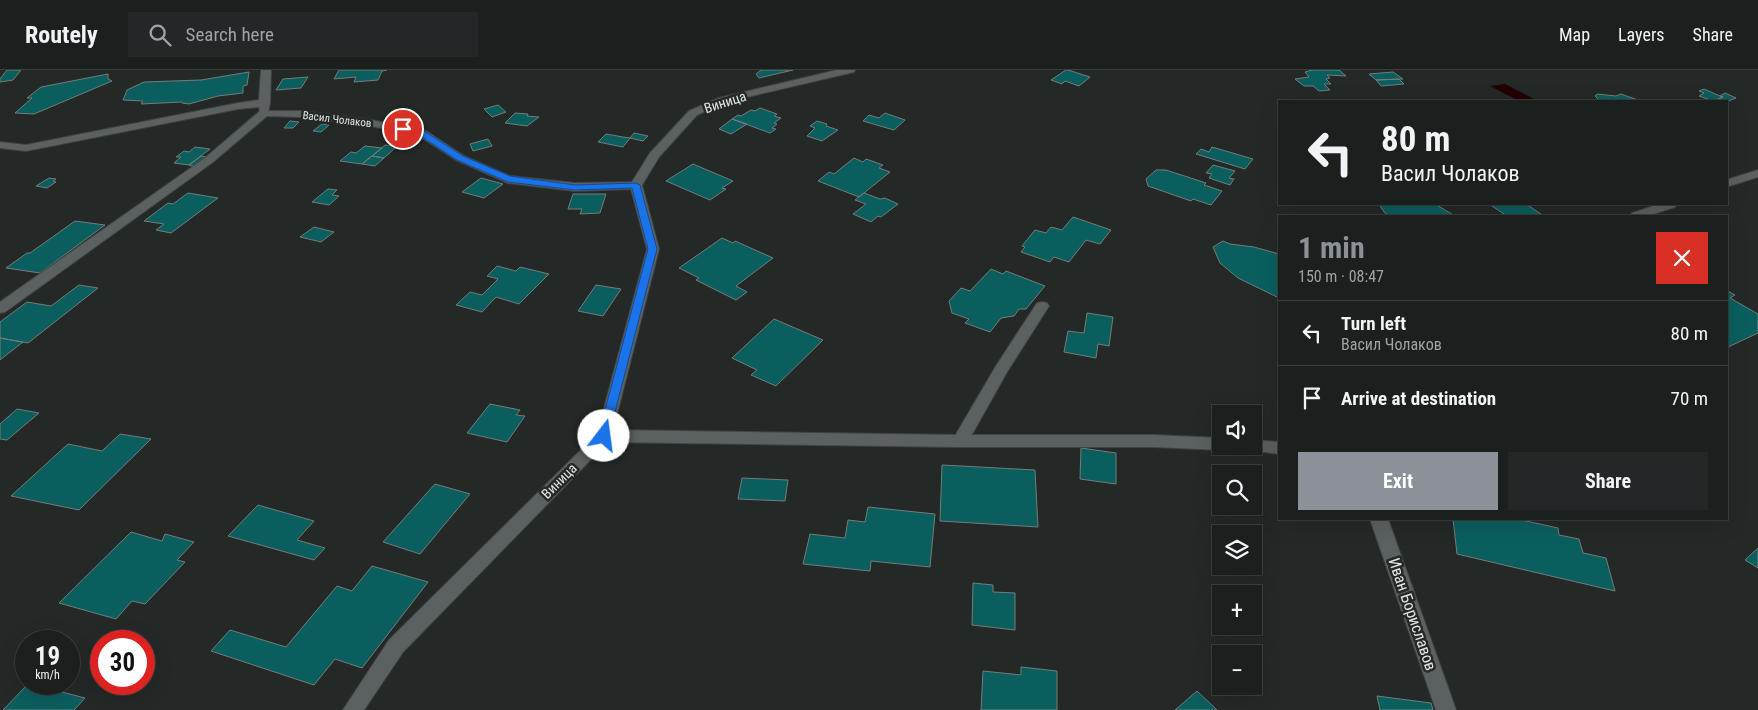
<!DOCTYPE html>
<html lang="en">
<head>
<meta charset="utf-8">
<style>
	body { margin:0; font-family:"Roboto Condensed",sans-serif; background:#242727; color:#f1f3f6; height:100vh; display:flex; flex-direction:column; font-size:19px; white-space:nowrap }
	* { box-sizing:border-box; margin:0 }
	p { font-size:16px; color:#a0a2a4 }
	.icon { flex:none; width:28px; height:28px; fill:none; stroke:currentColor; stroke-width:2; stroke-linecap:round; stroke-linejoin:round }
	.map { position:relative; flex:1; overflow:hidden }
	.sheet { position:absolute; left:1278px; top:145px; width:450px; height:305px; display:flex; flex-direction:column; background:#1b1f1e; border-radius:0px; box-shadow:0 5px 20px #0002,0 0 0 1px #393d3c }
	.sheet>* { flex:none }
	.guide { position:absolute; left:1278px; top:30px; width:450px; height:105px; border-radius:0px; box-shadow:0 5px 20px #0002,0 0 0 1px #393d3c; background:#1b1f1e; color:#f1f3f6; overflow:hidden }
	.tools { position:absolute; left:1212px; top:335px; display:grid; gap:10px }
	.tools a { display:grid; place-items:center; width:50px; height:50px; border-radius:0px; background:#1b1f1e; box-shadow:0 5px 20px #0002,0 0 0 1px #393d3c; font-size:25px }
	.speed { position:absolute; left:15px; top:560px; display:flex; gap:10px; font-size:25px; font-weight:700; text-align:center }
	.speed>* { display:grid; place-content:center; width:65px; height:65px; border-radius:50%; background:#1b1f1e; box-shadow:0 5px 20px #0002,0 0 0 1px #393d3c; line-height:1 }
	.speed small { font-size:12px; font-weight:400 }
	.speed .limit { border:8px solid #d22; background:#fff; color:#111 }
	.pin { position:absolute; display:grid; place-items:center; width:42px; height:42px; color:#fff; margin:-21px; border:2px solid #fff; border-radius:50%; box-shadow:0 1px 5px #0007 }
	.me { position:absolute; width:55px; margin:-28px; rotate:15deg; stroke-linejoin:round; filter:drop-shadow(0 0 4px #0008) }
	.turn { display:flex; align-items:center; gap:18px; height:105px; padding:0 20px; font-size:22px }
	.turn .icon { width:65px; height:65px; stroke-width:2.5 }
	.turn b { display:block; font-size:35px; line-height:42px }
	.round { display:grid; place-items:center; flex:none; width:52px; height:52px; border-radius:0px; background:#242727 }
	.summary { display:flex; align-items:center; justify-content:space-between; height:85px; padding:0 20px }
	h1 { font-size:30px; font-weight:700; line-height:38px; color:#8c9099 }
	.action { display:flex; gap:10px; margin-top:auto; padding:10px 20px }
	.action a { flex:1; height:58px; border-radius:0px; background:#8c9099; color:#fff; font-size:20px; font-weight:700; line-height:58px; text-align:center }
	.action a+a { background:#242727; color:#f1f3f6 }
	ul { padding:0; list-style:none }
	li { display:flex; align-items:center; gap:15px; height:65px; padding:0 20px; border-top:1px solid #393d3c }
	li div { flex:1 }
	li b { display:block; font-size:19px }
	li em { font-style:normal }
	header { display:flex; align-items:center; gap:30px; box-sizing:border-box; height:70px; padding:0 25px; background:#1b1f1e; border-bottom:1px solid #393d3c }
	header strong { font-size:24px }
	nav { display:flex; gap:28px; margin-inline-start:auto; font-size:18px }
	.search { width:350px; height:45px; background:#242727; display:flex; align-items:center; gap:12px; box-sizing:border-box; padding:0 18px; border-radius:0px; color:#a0a2a4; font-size:19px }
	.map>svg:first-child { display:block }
</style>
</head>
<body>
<header>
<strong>Routely</strong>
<div class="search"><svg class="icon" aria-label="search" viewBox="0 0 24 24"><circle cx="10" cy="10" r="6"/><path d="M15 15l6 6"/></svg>Search here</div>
<nav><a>Map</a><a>Layers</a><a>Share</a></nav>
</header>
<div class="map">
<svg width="1758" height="640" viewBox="0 0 1758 640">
	<rect width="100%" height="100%" fill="#242928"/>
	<path fill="#230000" d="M1505,14L1534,29L1519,31L1490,16Z"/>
	<path fill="#0a5f5e" stroke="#757b7b" d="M7,0H21L13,10L0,12V9Z
		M339,0H387L382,1L378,10L354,12L356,7L334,9Z
		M761,0H793L759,8L756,4Z
		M1066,0H1068L1090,7L1079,16L1065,11L1062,14L1051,10Z
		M1312,0H1339L1346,6L1327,5L1330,8L1326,9L1331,14H1324L1330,20L1319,21L1313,16H1304L1295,9L1309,7L1305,2Z
		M249,2L247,15L243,16V23L218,26L189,34L182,33V32L141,34L143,31L123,30L127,20L144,12L201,10Z
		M1393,2L1403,9L1376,10L1369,4Z
		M108,4V9L112,11L34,44L15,43L32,28H27L41,17Z
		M308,7L301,18L276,20L283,9Z
		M1399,9L1404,14L1381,16L1376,10Z
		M1704,19L1720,26L1723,27L1713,31L1699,26L1704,23L1699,21Z
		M1725,23L1736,28L1726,32L1714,31L1723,27L1720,26Z
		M1597,24L1616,26L1621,24L1641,31H1596L1599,30L1595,26Z
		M498,35L506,42L492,47L484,39Z
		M760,38L777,44L774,46L781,48L774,53L777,54L772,58L776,59L770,63L732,49L738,45L741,46L751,40L755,41Z
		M515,43L528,44L527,46L539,47L527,56L505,53Z
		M885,43L905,50L894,60L863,51L869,45L879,48Z
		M732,49L747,54L731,64L719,59Z
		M290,51L299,52L293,58H284Z
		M817,51L827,54L826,56L838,60L822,71L807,66L815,58L810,56Z
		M322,54L329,55L321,62L313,61Z
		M634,63L648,66L643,71L630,68Z
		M606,64L623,67L630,68L623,77L598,72Z
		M488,69L492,76L473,81L470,74Z
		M385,75L396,77L384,88L372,86Z
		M365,76L382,78L362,94L340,91L351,82L356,83Z
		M195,77L210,79L189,95L174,93L181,87H176L184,81L189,82Z
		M1212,77L1253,89L1245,99L1196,84L1201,79L1209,82Z
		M201,86L207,87L195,96L189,95Z
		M372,86L384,88L375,96L362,94Z
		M854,88L863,92L866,89L883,95L879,98L890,102L859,127L818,111L829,102L834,104Z
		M693,94L733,111L722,118L726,119L710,130L666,111Z
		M1213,95L1235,101L1229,108L1234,109L1230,115L1209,108L1212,104L1206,103Z
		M1156,100H1166L1206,113L1204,115L1222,121L1211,135L1193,129L1191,131L1148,116L1146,109Z
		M49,108L56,109L53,111L56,112L47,118L36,116Z
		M481,108L503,114L484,128L462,122Z
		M328,119L337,120L332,125L339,126L329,135L312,132Z
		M188,123L218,128L171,163L156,160L164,154L144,151L168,133L173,134Z
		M864,123L880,129L885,128L898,134L881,147L878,146L871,152L853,144L866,134L855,130Z
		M573,124H606L600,143L580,144L582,139H568Z
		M1379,134H1435L1455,146H1389L1384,142Z
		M1489,134H1526L1541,144L1532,146H1507Z
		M1073,147L1111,160L1100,174L1086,170L1069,192L1054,187L1050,192L1021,182L1025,177L1022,176L1035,160L1046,163L1051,157L1062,160Z
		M75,151L105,155L40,203L6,198L27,183H30Z
		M314,157L334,162L321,172L300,167Z
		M722,168L733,173L735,171L773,188L736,216L747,222L736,230L696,210L699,208L679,198Z
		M1223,171L1230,174L1254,177L1279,184V228L1238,208L1220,193L1213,177Z
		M497,196L516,201L520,197L549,204L519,234L496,227L482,242L456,235L470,222L482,225L498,209L487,206Z
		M991,199L1003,204L1006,201L1045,216L1026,239H1019L1014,246L1001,248L990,262L965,253L969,249L952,243L949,231L961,218L970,221Z
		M79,215L98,218L28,273L0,268V252L27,232L51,236Z
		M596,215L621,219L603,246L578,241Z
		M1726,220L1735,225L1730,228L1758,244V263L1726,278Z
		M1087,243L1113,247L1109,276L1098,274L1096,288L1064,282L1068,261L1084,263Z
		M774,249L823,270L776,316L751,305L757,300L732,288Z
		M0,268L23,272L0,290Z
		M490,334L520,340L516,345L525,346L507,372L467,363Z
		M17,339L39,343L7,370L0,369V354Z
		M120,364L151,369L79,440L11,426L68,374L102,381Z
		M1081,378L1116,383V414L1080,409Z
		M942,395L1035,400L1038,457L940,451Z
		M742,408L788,410L785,431L738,429Z
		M435,414L470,424L420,484L383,472Z
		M258,435L314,451L297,470L325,478L314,490L228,466Z
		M868,437L935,444L930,497L871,491L870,501L803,494L810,464L845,468L848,450L865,452Z
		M1453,449H1517L1558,458L1559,465L1579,469L1583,483L1606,488L1615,521L1457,484Z
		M131,462L162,471L165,464L194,472L177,490L185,492L145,534L132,531L116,549L59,533Z
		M1758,478V498L1745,490Z
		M372,496L428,512L362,598L335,589L314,615L211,581L230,560L286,577L337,516L352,521Z
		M973,513L993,515V522L1015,523V560L972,555Z
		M1021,597L1057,601V640H981L983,601L1021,605Z
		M69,611L72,612L62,622L85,628L74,640H3L28,614H69Z
		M1197,621L1217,640H1175Z
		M1377,626L1431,633L1433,640H1380Z"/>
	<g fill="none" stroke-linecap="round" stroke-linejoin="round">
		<g stroke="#404444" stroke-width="2">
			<path id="lane" d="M261,0H271L270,33L268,43H260L259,37L238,39L26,81L0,78V72L26,75L238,33L259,30Z
				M1042,232L1047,233L1049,236L1007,302L966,375L960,377L954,375L952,371L996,296L1037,233Z"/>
		</g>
		<g stroke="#404444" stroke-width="2">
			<path id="street" d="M837,0H855L854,2L726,32L697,45L659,87L642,115L659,179L613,360L960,365H1154L1221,368V376H1228L1227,378L1221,380L1154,377H960L608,372L403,582L364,640H343L389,570L597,364L647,179L631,119L575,121L508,113L456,90L419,66L366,55L300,47L267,46L213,92L5,242L0,243V232L205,88L260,41H300L366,49L426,61L464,86L510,106L575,113L632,112L650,83L689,41L719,28Z
				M1758,100V107L1726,117V110Z
				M1660,134H1677L1675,137L1647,146H1630L1632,143Z
				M1254,370L1279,372V384L1248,380L1246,376H1254Z
				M1370,449H1388L1456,640H1436Z"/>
		</g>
		<use href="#lane" fill="#5b6160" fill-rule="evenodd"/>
		<use href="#street" fill="#5b6160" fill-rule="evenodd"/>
	</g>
	<path fill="#1a73e8" stroke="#114b97" d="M403,57L424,61L463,86L510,106L575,115L636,113L640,115L657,179L608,369L604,371L598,366L648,179L632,118L575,120L508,112L457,90L419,65L400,61L399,59Z"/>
	<g text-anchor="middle" stroke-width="5" stroke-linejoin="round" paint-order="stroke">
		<g font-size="11" fill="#e2e5e5" stroke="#242928">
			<text transform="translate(337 49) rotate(7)" y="4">Васил Чолаков</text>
		</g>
		<g font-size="14" fill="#e2e5e5" stroke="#242928">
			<text transform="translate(725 32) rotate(-18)" y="5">Виница</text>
			<text transform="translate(559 411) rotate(-45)" y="5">Виница</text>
		</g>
		<g font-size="16" fill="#e2e5e5" stroke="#242928">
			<text transform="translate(1413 544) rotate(71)" y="6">Иван Бориславов</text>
		</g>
	</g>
</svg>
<div class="tools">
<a><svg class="icon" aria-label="sound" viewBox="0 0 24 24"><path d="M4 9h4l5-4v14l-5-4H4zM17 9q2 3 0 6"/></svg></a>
<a><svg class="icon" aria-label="search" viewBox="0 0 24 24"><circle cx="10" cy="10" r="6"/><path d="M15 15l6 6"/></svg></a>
<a><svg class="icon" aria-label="layers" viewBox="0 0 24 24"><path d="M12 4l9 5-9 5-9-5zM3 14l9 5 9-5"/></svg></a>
<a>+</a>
<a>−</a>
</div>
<div class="speed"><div>19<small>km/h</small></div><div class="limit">30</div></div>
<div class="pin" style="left:403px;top:59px;background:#d93025"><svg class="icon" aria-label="arrive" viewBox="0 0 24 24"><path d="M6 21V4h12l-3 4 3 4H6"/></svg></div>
<svg class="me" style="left:604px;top:366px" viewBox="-20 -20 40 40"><circle r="19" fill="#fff"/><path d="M0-13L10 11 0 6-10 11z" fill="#1a73e8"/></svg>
<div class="guide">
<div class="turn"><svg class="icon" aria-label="left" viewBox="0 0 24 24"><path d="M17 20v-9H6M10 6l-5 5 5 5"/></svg><div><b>80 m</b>Васил Чолаков</div></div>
</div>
<section class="sheet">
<div class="summary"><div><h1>1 min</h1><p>150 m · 08:47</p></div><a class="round" style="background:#d93025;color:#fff"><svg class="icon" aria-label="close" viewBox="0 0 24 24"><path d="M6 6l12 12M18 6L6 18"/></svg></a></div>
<ul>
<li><svg class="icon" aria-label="left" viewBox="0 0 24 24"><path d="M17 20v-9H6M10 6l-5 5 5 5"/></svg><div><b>Turn left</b><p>Васил Чолаков</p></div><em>80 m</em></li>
<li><svg class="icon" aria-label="arrive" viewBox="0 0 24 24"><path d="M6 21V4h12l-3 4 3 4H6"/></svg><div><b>Arrive at destination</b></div><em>70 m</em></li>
</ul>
<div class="action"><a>Exit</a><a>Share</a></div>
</section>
</div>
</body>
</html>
